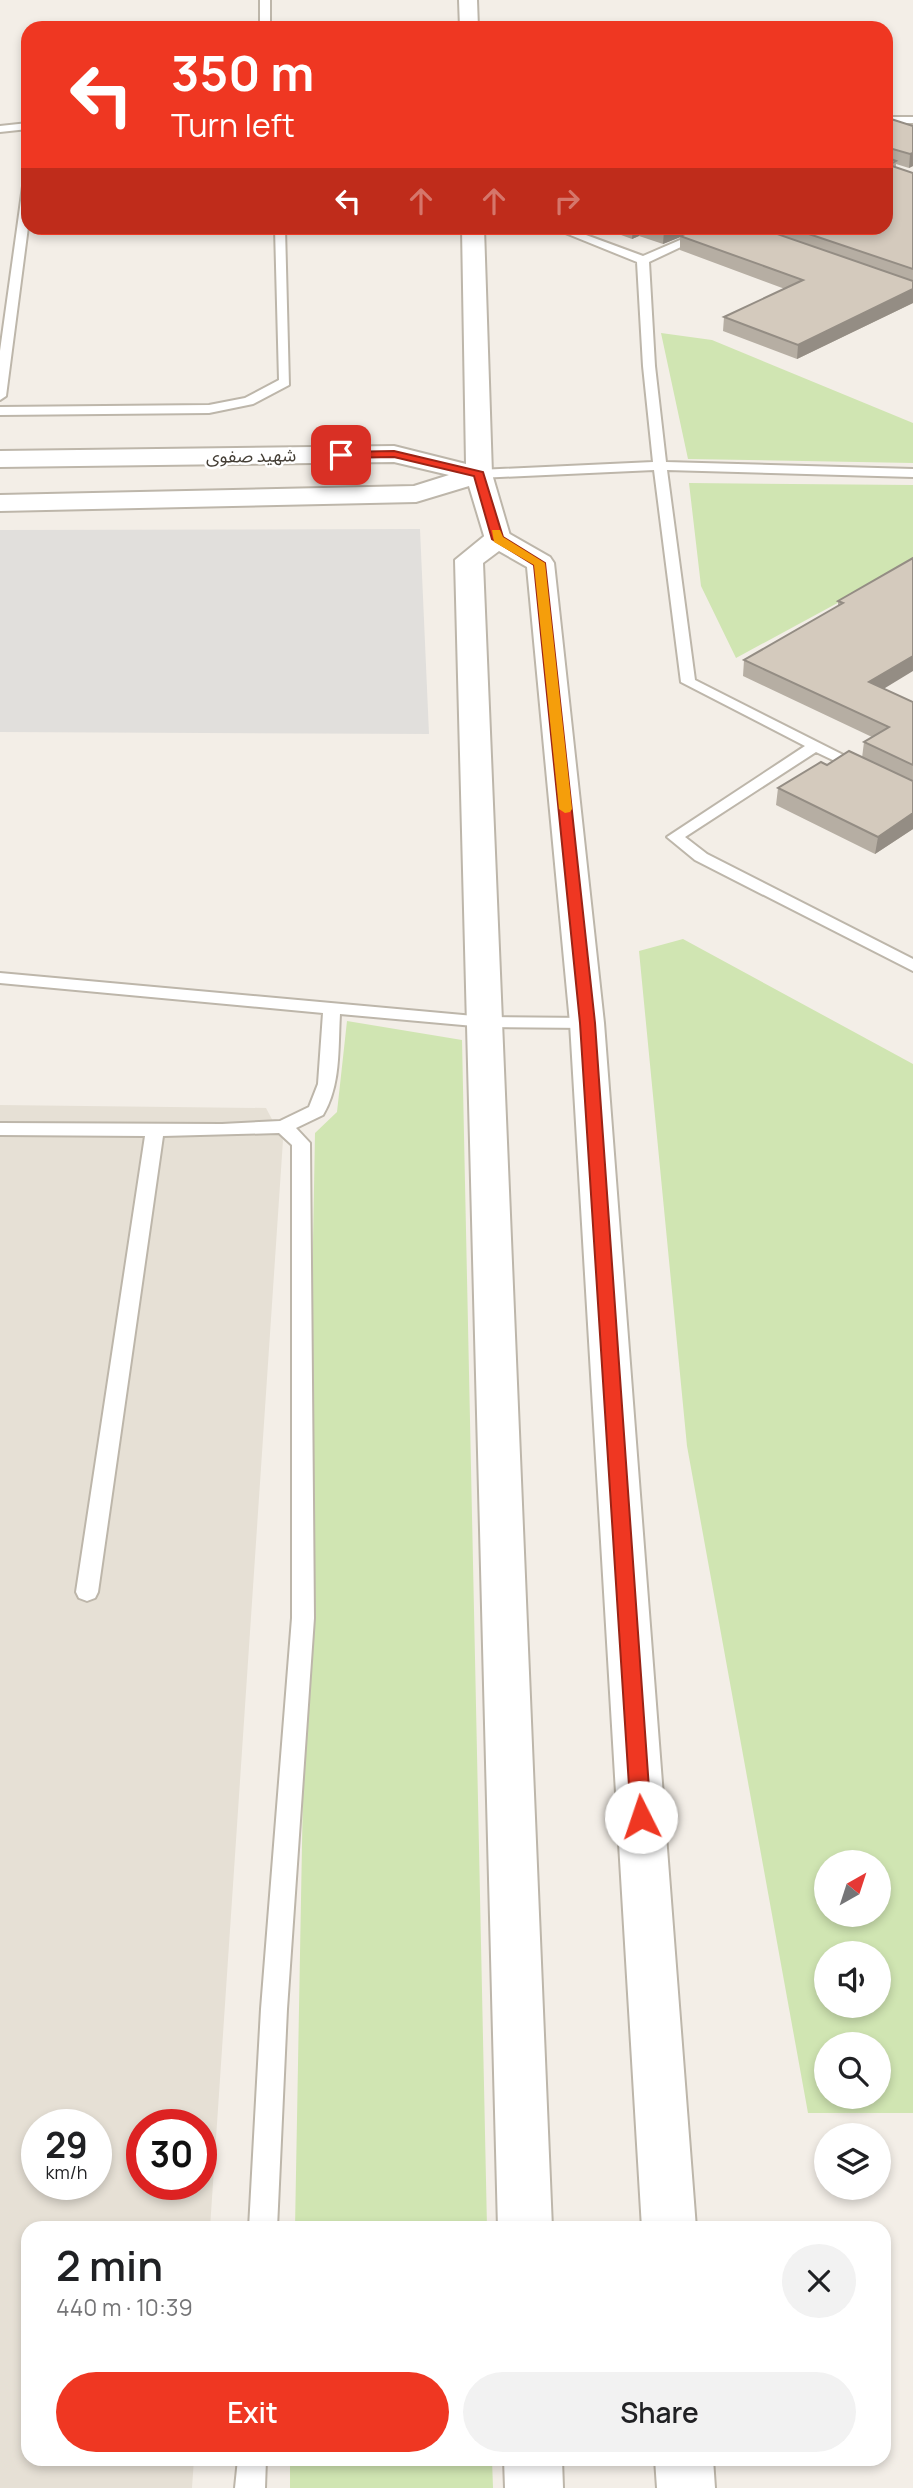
<!DOCTYPE html>
<html lang="en">
<head>
<meta charset="utf-8">
<style>
	body { margin:0; font-family:Manrope,"Noto Sans Arabic",sans-serif; background:#f2f2f2; color:#202124; height:100vh; display:flex; flex-direction:column; font-size:26px; white-space:nowrap }
	* { box-sizing:border-box; margin:0 }
	p { font-size:23px; color:#757577 }
	.icon { flex:none; width:38px; height:38px; fill:none; stroke:currentColor; stroke-width:2; stroke-linecap:round; stroke-linejoin:round }
	.map { position:relative; flex:1; overflow:hidden }
	.details { position:absolute; left:21px; top:2221px; width:870px; height:245px; display:flex; flex-direction:column; background:#fff; border-radius:21px; box-shadow:0 4px 10px #0003 }
	.details>* { flex:none }
	.top-card { position:absolute; left:21px; top:21px; width:872px; height:214px; border-radius:21px; box-shadow:0 4px 10px #0003; background:#ef3722; color:#fff; overflow:hidden }
	.needle { width:46px; rotate:39deg }
	.buttons { position:absolute; left:814px; top:1850px; display:grid; gap:14px }
	.buttons a { display:grid; place-items:center; width:77px; height:77px; border-radius:50%; background:#fff; box-shadow:0 4px 10px #0003; font-size:35px }
	.speed { position:absolute; left:21px; top:2109px; display:flex; gap:14px; font-size:35px; font-weight:700; text-align:center }
	.speed>* { display:grid; place-content:center; width:91px; height:91px; border-radius:50%; background:#fff; box-shadow:0 4px 10px #0003; line-height:1 }
	.speed small { font-size:18px; font-weight:400 }
	.speed .limit { border:10px solid #d22; background:#fff; color:#111 }
	.pin { position:absolute; display:grid; place-items:center; width:60px; height:60px; color:#fff; margin:-30px; border-radius:14px; box-shadow:0 4px 10px #0006 }
	.me { position:absolute; width:77px; margin:-38px; rotate:356deg; stroke-linejoin:round; filter:drop-shadow(0 0 5px #0008) }
	.turn { display:flex; align-items:center; gap:24px; height:147px; padding:0 35px; font-size:32px }
	.turn .icon { width:91px; height:91px; stroke-width:2.5 }
	.turn b { display:block; font-size:49px; line-height:60px }
	.lanes { display:flex; align-items:center; height:66px; padding:0 35px; background:#0003; justify-content:center; gap:35px; direction:ltr }
	.lanes .off { opacity:.35 }
	.round { display:grid; place-items:center; flex:none; width:74px; height:74px; border-radius:37px; background:#f2f2f2 }
	.headline { display:flex; align-items:center; justify-content:space-between; height:119px; padding:0 35px }
	h1 { font-size:42px; font-weight:600; line-height:52px }
	.action { display:flex; gap:14px; margin-top:auto; padding:14px 35px }
	.action a { flex:1; height:80px; border-radius:42px; background:#ef3722; color:#fff; font-size:28px; font-weight:600; line-height:80px; text-align:center }
	.action a+a { background:#f2f2f2; color:#202124 }
	.map>svg:first-child { display:block }
</style>
</head>
<body>
<div class="map">
<svg width="913" height="2488" viewBox="0 0 913 2488">
	<rect width="100%" height="100%" fill="#f3eee7"/>
	<path fill="#e6e0d5" fill-rule="evenodd" d="M0,1105L266,1108L283,1140L210,2228H28V2459H194L192,2488H0ZM37,2124H96V2184H37ZM142,2124H201V2184H142Z"/>
	<path fill="#d0e5b2" fill-rule="evenodd" d="M661,333L712,340L913,423V463L688,459Z
		M689,483L913,485V562L736,658L701,586Z
		M683,939L913,1064V2113H808L687,1446L639,951ZM826,1862H878V1914H826ZM826,1953H878V2006H826ZM826,2044H878V2096H826Z
		M347,1021L462,1040L487,2228H295L315,1133L337,1112Z
		M290,2459H492L493,2488H290Z"/>
	<path fill="#e1dfdc" d="M420,529L429,734L0,732V530Z"/>
	<g fill="none" stroke-linecap="round" stroke-linejoin="round">
		<g stroke="#bdb6aa" stroke-width="4">
			<path id="service" d="M260,0H270V28H260Z
				M886,117H913V123H886Z
				M28,123V129L0,132V126Z
				M28,183V227L6,396L0,400V351L23,186Z
				M275,228H285L289,385L253,404L209,413L0,415V407L209,405L245,398L279,380Z
				M553,228H567L643,256L708,228H721L649,262L655,366L666,462L913,469V477L667,470L695,680L869,768L866,771H856L816,752L685,837L707,854L913,959V971L695,860L667,837L805,746L681,682L654,470L479,478L473,474L479,470L653,462L643,366L637,262Z
				M0,973L485,1017L587,1018L596,1023L587,1028L485,1027L340,1014C338,1048 341,1085 323,1115L296,1128L310,1143L314,1618L287,2009L277,2228H249L261,2009L292,1618V1145L279,1133L163,1136L98,1592L95,1598L87,1601L79,1598L76,1592L145,1136L0,1135V1123L222,1124L280,1121L309,1107L318,1084L323,1013L0,983Z
				M238,2459H266L265,2488H235Z"/>
		</g>
		<g stroke="#bdb6aa" stroke-width="4">
			<path id="minor" d="M498,531L508,533L550,557L554,563L604,1023L696,2228H642L570,1023L527,567L499,551L483,563L552,2228H498L455,560L488,533Z
				M504,2459H562L563,2488H505Z
				M655,2459H713L715,2488H657Z"/>
		</g>
		<g stroke="#bdb6aa" stroke-width="4">
			<path id="tertiary" d="M459,0H477L478,28H460Z
				M462,228H484L492,474L511,539L508,545L498,547L488,545L485,539L469,486L416,502L0,511V495L414,486L449,475L394,462L0,467V451L394,446L466,464Z"/>
		</g>
		<use href="#service" fill="#fff" fill-rule="evenodd"/>
		<use href="#minor" fill="#fff" fill-rule="evenodd"/>
		<use href="#tertiary" fill="#fff" fill-rule="evenodd"/>
	</g>
	<path fill="#b6aea3" d="M886,122L913,126V166L909,168L896,164V167L913,173V303L797,359L723,331L724,317L785,289L680,250V237L663,244L639,236L632,239L602,228H886Z
		M913,558L884,689L913,702V829L875,854L776,805L778,788L827,765L862,758L864,742L872,737L743,676L744,660L838,606V601Z"/>
	<path fill="#948d84" d="M913,153V166L909,168L910,154Z
		M633,228H639V236L632,239Z
		M671,228H703L663,244L664,230Z
		M913,289V303L797,359L798,345Z
		M913,656V671L867,699L869,682Z
		M913,813V829L875,854L878,837Z"/>
	<path fill="#d4cabd" stroke="#948d84" stroke-width="2" d="M891,119L913,126V153L910,154L886,147V155V122Z
		M886,157L896,161L889,165L913,173V269L791,228H886Z
		M656,228H671L664,230Z
		M699,228H760L913,281V289L798,345L724,317L803,280L680,236Z
		M913,558V656L869,682L913,702V765L864,742L889,727L744,660L843,603L838,601Z
		M849,751L913,781V813L878,837L778,788L821,762L827,765Z"/>
	<path fill="#ef3722" stroke="#9b2416" stroke-width="2" d="M394,451L483,472L503,537L545,563L595,1023L651,1817L648,1823L641,1826L634,1823L631,1817L580,1023L534,565L492,539L474,476L394,457L341,458L336,455L341,452Z"/>
	<path fill="#f59e0b" d="M492,530H500L503,537L545,563L572,809L570,812L565,813L559,809L534,565L494,542Z"/>
	<g text-anchor="middle" stroke-width="5" stroke-linejoin="round" paint-order="stroke">
		<g font-size="18" fill="#453f36" stroke="#fff">
			<text transform="translate(251 456) rotate(-1)" y="6">شهید صفوی</text>
		</g>
	</g>
</svg>
<div class="buttons">
<a><svg class="needle" viewBox="-14 -14 28 28"><path d="M0-13l5 13h-10z" fill="#e53935"/><path d="M0 13l5-13h-10z" fill="#757577"/></svg></a>
<a><svg class="icon" aria-label="sound" viewBox="0 0 24 24"><path d="M4 9h4l5-4v14l-5-4H4zM17 9q2 3 0 6"/></svg></a>
<a><svg class="icon" aria-label="search" viewBox="0 0 24 24"><circle cx="10" cy="10" r="6"/><path d="M15 15l6 6"/></svg></a>
<a><svg class="icon" aria-label="layers" viewBox="0 0 24 24"><path d="M12 4l9 5-9 5-9-5zM3 14l9 5 9-5"/></svg></a>
</div>
<div class="speed"><div>29<small>km/h</small></div><div class="limit">30</div></div>
<div class="pin" style="left:341px;top:455px;background:#d93025"><svg class="icon" aria-label="arrive" viewBox="0 0 24 24"><path d="M6 21V4h12l-3 4 3 4H6"/></svg></div>
<svg class="me" style="left:641px;top:1817px" viewBox="-20 -20 40 40"><circle r="19" fill="#fff"/><path d="M0-13L10 11 0 6-10 11z" fill="#ef3722"/></svg>
<div class="top-card">
<div class="turn"><svg class="icon" aria-label="left" viewBox="0 0 24 24"><path d="M17 20v-9H6M10 6l-5 5 5 5"/></svg><div><b>350 m</b>Turn left</div></div>
<div class="lanes"><svg class="icon" aria-label="left" viewBox="0 0 24 24"><path d="M17 20v-9H6M10 6l-5 5 5 5"/></svg><svg class="icon off" aria-label="ahead" viewBox="0 0 24 24"><path d="M12 20V5M6 11l6-6 6 6"/></svg><svg class="icon off" aria-label="ahead" viewBox="0 0 24 24"><path d="M12 20V5M6 11l6-6 6 6"/></svg><svg class="icon off" aria-label="right" viewBox="0 0 24 24"><path d="M7 20v-9h11M14 6l5 5-5 5"/></svg></div>
</div>
<section class="details">
<div class="headline"><div><h1>2 min</h1><p>440 m · 10:39</p></div><a class="round"><svg class="icon" aria-label="close" viewBox="0 0 24 24"><path d="M6 6l12 12M18 6L6 18"/></svg></a></div>
<div class="action"><a>Exit</a><a>Share</a></div>
</section>
</div>
</body>
</html>
